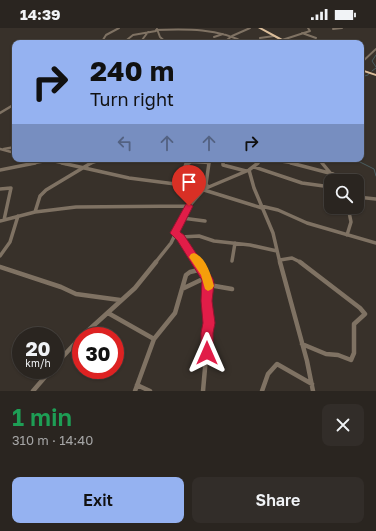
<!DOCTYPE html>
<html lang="en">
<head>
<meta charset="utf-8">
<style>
	body { margin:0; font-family:"Golos Text",sans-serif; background:#322d29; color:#f1f3f6; height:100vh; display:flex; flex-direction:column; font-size:15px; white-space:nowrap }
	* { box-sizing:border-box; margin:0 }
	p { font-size:13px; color:#a5a5a5 }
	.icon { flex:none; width:22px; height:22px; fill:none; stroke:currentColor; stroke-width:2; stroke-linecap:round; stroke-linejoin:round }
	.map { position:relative; height:363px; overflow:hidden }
	.side { display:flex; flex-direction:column; background:#2a2520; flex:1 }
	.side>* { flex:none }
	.hud { position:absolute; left:12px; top:12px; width:352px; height:122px; border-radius:8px; box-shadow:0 1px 3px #0004,0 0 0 1px #46423e; background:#95b2f1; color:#111; overflow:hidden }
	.fabs { position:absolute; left:324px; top:146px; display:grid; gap:8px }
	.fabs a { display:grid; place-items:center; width:40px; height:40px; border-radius:8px; background:#2a2520; box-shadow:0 1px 3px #0004,0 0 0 1px #46423e; font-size:20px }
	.speed { position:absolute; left:12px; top:299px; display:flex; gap:8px; font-size:20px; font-weight:700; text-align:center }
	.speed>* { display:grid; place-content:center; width:52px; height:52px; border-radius:50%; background:#2a2520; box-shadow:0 1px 3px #0004,0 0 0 1px #46423e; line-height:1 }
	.speed small { font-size:10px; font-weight:400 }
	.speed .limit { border:6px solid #d22; background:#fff; color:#111 }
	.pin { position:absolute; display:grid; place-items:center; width:34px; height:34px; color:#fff; margin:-41px -17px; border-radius:50% 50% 50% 0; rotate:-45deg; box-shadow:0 0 4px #0007 }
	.pin .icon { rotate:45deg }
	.me { position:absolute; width:44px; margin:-22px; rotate:0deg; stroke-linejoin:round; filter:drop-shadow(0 0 3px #0008) }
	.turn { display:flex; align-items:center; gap:14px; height:84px; padding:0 12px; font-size:18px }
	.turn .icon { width:52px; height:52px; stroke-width:2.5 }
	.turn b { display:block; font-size:28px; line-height:34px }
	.lanes { display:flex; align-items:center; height:38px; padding:0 12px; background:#0003; justify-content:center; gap:20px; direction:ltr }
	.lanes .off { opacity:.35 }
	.round { display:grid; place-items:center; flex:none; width:42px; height:42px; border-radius:8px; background:#322d29 }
	.headline { display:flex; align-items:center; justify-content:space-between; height:68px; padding:0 12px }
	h1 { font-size:24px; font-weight:600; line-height:30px; color:#1e9e55 }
	.primary-button { display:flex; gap:8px; margin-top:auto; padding:8px 12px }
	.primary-button a { flex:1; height:46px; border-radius:8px; background:#95b2f1; color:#111; font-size:16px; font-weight:600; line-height:46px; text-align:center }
	.primary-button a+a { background:#322d29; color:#f1f3f6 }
	.status { display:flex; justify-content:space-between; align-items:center; height:28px; padding:0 20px; background:#2a2520; direction:ltr }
	.status svg { height:11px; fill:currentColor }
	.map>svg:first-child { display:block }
</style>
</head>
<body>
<div class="status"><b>14:39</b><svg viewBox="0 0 49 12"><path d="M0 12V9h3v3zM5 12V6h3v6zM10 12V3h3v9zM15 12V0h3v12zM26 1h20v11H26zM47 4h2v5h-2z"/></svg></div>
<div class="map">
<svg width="376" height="363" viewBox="0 0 376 363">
	<rect width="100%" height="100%" fill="#38312a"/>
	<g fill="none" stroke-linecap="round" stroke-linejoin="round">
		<path stroke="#4a5d60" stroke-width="1" d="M376,27L372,33L376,39
			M372,43L376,40
			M361,49L368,47L369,45
			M354,131L374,141L376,148"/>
		<path stroke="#7f7263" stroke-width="2" d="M157,1L160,9L167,15
			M333,1L342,0
			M156,2C186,1 219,0 245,15
			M302,5L316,10
			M214,9L223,6
			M260,10L274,8
			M142,12L148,4
			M282,12L310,3L308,0
			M101,15L106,7L119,0
			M123,15L133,7L156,3
			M223,15L232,8L250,0
			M361,35L376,21"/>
		<path stroke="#7f7263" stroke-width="2.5" d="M0,85L15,76
			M0,121L15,125
			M4,121L15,119
			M43,131L66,136
			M265,131L297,136
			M319,131L323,136
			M30,136L46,133
			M89,136L104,131
			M186,136L192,134L209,135
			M208,136L209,131
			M223,136L224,131
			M256,136L263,131"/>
		<path stroke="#7f7263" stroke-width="3.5" d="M62,135L129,150L206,160
			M223,135V137L246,143
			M291,135L333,146
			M322,135L337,153
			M254,139L302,155L331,159
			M0,142L35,135
			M249,142L254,160L273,205L280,235
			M334,148L354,150
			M183,157L184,141L186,136L189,135
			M208,159L206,156L209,135
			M0,161L11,160L4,192
			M204,162L262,180
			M357,169L376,171
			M261,178L278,182L307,195L376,215
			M35,184L40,168L46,162L91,135
			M182,190L205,193
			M0,193L35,184L76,179L189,178
			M175,205L181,209L198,235
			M347,207L351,194L348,179
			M181,209L199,208L214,213L250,217L277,223
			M0,228L10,214L18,188
			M280,232L292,230L302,235
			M232,233L235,215
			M155,235L171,215L189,178L204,161L249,142L258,135"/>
		<path stroke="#7f7263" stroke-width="4.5" d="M197,234L208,251L209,257L207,273L209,295L203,363
			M280,234L307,333L313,363
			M300,234L360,280L365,286L354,296V325L351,332L338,327L326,326L302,316
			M0,239L61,259L76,266L120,272
			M209,257L232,261
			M182,261L207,249
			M108,285L154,311
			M82,308L135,260L156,234
			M55,337L81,309
			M137,357L150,363
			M33,363L51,342
			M135,363L154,311L175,285L186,247L190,244L203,241
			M262,363L268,346L277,336L312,356"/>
		<path fill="#dabd9a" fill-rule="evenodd" d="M258,0H262L290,15H285Z
			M361,41L376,46V48L361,43Z"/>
	</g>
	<path fill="#e11d48" stroke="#92132f" d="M189,175L193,178L180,204L184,207L213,251L214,256L212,273L215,295L213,305V325L212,330L207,332L203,330L201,325V305L203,295L201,273L202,252L177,212L170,205L186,176Z"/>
	<path fill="#f59e0b" d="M194,225C206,229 211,247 214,258L212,261L208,263L205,261L201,247L189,229L191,226Z"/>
</svg>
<div class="fabs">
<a><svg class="icon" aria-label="search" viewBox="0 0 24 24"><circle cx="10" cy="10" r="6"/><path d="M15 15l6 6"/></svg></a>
</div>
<div class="speed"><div>20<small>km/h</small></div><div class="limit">30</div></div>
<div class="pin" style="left:189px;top:178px;background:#d93025"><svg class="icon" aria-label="arrive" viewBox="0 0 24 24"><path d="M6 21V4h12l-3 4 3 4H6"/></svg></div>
<svg class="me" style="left:207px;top:325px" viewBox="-20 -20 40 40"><path d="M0-17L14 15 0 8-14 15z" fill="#e11d48" stroke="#fff" stroke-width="4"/></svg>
<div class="hud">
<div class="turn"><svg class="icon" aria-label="right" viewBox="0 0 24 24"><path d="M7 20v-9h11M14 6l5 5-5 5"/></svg><div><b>240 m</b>Turn right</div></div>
<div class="lanes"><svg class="icon off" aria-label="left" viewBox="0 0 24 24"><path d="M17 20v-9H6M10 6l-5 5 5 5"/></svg><svg class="icon off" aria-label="ahead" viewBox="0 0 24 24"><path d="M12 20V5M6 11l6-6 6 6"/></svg><svg class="icon off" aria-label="ahead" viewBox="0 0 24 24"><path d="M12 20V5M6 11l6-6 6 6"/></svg><svg class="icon" aria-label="right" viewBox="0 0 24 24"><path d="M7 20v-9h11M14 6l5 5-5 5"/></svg></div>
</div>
</div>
<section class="side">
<div class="headline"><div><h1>1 min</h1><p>310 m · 14:40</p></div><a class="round"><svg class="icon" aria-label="close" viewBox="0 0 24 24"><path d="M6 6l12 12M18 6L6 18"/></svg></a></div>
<div class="primary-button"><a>Exit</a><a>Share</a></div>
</section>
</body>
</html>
